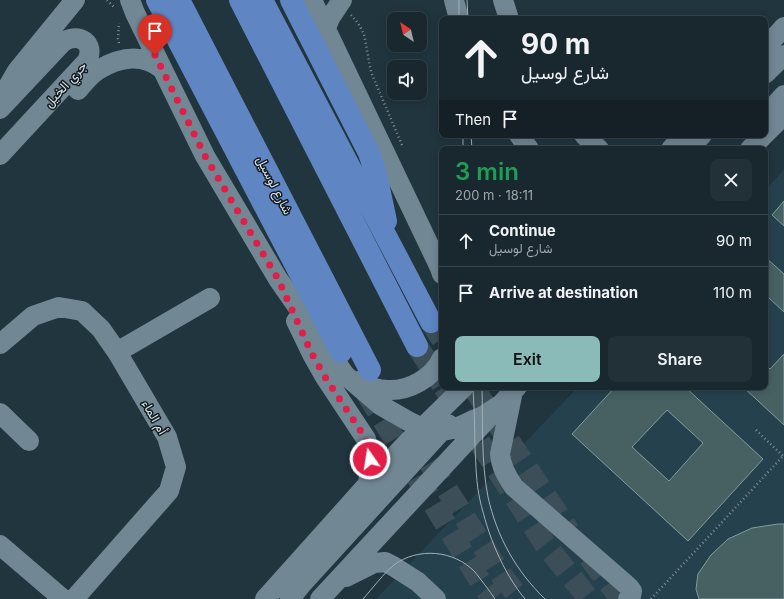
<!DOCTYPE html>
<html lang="en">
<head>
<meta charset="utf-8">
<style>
	body { margin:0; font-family:Inter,Vazirmatn,sans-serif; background:#223037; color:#f1f3f6; height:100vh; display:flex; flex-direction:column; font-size:15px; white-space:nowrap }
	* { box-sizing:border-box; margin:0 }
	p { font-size:13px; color:#9fa6aa }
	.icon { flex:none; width:22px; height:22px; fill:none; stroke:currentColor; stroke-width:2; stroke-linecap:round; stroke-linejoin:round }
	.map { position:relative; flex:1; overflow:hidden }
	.drawer { position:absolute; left:439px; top:146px; width:329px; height:244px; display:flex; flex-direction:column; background:#19282f; border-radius:8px; box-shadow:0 2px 10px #0003,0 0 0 1px #37444b }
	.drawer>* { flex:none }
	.guide { position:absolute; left:439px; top:16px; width:329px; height:122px; border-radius:8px; box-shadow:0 2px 10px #0003,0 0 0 1px #37444b; background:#19282f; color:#f1f3f6; overflow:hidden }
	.needle { width:26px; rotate:325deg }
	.controls { position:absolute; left:387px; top:12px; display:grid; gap:8px }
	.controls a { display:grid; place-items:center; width:40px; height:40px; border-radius:8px; background:#19282f; box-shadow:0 2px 10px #0003,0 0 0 1px #37444b; font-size:20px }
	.pin { position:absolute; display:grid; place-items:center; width:34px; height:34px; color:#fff; margin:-41px -17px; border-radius:50% 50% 50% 0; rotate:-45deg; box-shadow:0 0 4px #0007 }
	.pin .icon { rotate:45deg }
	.me { position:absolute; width:44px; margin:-22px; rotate:347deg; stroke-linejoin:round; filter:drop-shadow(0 0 3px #0008) }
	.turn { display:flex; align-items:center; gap:14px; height:84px; padding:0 16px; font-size:18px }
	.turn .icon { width:52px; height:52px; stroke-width:2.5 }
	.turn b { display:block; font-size:28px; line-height:34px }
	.then { display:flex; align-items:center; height:38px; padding:0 16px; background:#0003; gap:8px; font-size:15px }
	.round { display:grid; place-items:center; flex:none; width:42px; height:42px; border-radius:8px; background:#223037 }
	.overview { display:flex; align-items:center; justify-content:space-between; height:68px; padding:0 16px }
	h1 { font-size:24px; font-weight:600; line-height:30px; color:#1e9e55 }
	.button { display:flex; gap:8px; margin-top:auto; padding:8px 16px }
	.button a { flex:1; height:46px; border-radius:8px; background:#8bbbb9; color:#111; font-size:16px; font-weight:600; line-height:46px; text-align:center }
	.button a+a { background:#223037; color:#f1f3f6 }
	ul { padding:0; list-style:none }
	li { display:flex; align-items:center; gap:12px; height:52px; padding:0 16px; border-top:1px solid #37444b }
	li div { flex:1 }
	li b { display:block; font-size:15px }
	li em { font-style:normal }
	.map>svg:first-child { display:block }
</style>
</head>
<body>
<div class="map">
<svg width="784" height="599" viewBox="0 0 784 599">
	<rect width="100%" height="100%" fill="#21353f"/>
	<path fill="#26414e" d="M784,170V599H376L578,387H765V190Z"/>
	<path fill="#476163" stroke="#809c9e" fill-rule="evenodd" d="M784,201V226L772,215Z
		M765,257L784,274V312L769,298L765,302Z
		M784,354V425L743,387H765V364L770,369Z
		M615,387H685L763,459L688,541L572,434ZM667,410L703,443L669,481L632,447Z
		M778,524H784V599H699L696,589L698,574L711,555L728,539L752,528Z"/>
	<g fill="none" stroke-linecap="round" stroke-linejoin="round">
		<path stroke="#3c4f58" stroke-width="22" stroke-dasharray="22 11" stroke-linecap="butt" d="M431,322L442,339
			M417,346L442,384
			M444,387L545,544L589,599
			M473,387L569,531
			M366,392L483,586L493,599
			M412,435L502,576L520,599
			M589,557L621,599"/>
		<path stroke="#7f8f97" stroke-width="2.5" stroke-dasharray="1 3" stroke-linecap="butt" d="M107,0L114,7
			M351,15L358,23L364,34L371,72L402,145
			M119,43L118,39L119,23
			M756,430L783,456
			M651,599L784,455"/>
		<path stroke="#718793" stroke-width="20" d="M130,0L135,13L205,156L278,279L345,375L380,405L408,421L422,428L432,430L443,431L456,428L483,416L500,405
			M312,0L440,268L442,274
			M454,0L459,19
			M503,0L509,19
			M326,28L330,18L342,0
			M765,48L784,27
			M765,74L784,55
			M78,90C84,83 90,75 98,70C120,57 142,53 162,69
			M5,92L17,71L75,0
			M0,109L63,42C79,32 96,43 87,61L0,155
			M765,116L784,95
			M765,134L784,115
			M519,135L529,149
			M584,135L599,149
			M671,149L684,135
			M688,149L702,135
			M750,149L764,135
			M296,321L312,354L325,377L366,439C371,455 370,468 368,484
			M0,344L33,316L59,307L82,311L101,329L117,352L167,437L176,467L169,491L74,599
			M117,352L210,298
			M358,381C367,386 377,390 388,390C409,391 433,378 442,358
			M513,391L500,454C501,467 507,477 514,487L629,587L632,591L631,596L628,599
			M0,413L29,441
			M0,545L63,599
			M346,577L374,563L385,562L393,566L418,582L436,599
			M265,599L368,484L407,443L464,387
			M290,599L301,585L448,424
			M320,599L517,387"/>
		<path stroke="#5f85c3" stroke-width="22" d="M157,0L341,352
			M179,0L370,370
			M240,0L417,346
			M262,0L431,322
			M291,0L369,153L376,174L386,221"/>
		<path stroke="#a2b0b8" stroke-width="1" d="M459,0V19
			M467,0L468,19
			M463,135V149
			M471,135L472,149
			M473,387C474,407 475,428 475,448C476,465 476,483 480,500C488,535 502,571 525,599
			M482,387C483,423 481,461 488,497C497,537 516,571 545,599
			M363,599C372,589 384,573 394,565C418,547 454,550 475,572C482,581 489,590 495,599"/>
	</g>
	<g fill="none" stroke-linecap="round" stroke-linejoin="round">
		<path stroke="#e11d48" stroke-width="7" stroke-dasharray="0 12.6" d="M155,55L205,156L278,279L312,354L325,377L366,439L370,459"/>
	</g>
	<g text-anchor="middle" stroke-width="3" stroke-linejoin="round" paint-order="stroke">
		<g font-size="13" fill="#d7e3e9" stroke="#131b20">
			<text transform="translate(65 84) rotate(-48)" y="5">جري الخيل</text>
			<text transform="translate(275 185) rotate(63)" y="5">شارع لوسيل</text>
			<text transform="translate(155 417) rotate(60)" y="5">أم الماء</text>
		</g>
	</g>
</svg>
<div class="controls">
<a><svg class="needle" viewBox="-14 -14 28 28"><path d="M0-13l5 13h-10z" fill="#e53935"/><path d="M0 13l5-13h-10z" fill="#9fa6aa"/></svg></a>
<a><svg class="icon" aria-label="sound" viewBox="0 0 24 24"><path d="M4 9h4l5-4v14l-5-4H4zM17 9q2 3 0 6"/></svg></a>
</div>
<div class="pin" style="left:155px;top:55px;background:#d93025"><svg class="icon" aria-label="arrive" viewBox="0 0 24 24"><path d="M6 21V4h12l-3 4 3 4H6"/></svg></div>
<svg class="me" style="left:370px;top:459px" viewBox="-20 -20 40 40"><circle r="17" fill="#e11d48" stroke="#fff" stroke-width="3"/><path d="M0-11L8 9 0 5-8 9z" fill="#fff"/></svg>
<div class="guide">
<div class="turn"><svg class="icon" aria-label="ahead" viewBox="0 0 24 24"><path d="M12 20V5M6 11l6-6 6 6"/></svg><div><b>90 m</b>شارع لوسيل</div></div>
<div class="then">Then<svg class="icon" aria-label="arrive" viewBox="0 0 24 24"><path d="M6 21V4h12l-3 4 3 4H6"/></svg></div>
</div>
<section class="drawer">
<div class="overview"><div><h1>3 min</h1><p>200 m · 18:11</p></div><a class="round"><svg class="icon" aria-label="close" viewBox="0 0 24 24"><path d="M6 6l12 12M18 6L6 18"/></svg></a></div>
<ul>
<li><svg class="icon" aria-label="ahead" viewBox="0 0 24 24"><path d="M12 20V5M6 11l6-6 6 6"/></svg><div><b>Continue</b><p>شارع لوسيل</p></div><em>90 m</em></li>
<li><svg class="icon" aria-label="arrive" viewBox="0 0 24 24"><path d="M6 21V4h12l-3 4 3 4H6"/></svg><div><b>Arrive at destination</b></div><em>110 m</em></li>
</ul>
<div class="button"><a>Exit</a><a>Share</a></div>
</section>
</div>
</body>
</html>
